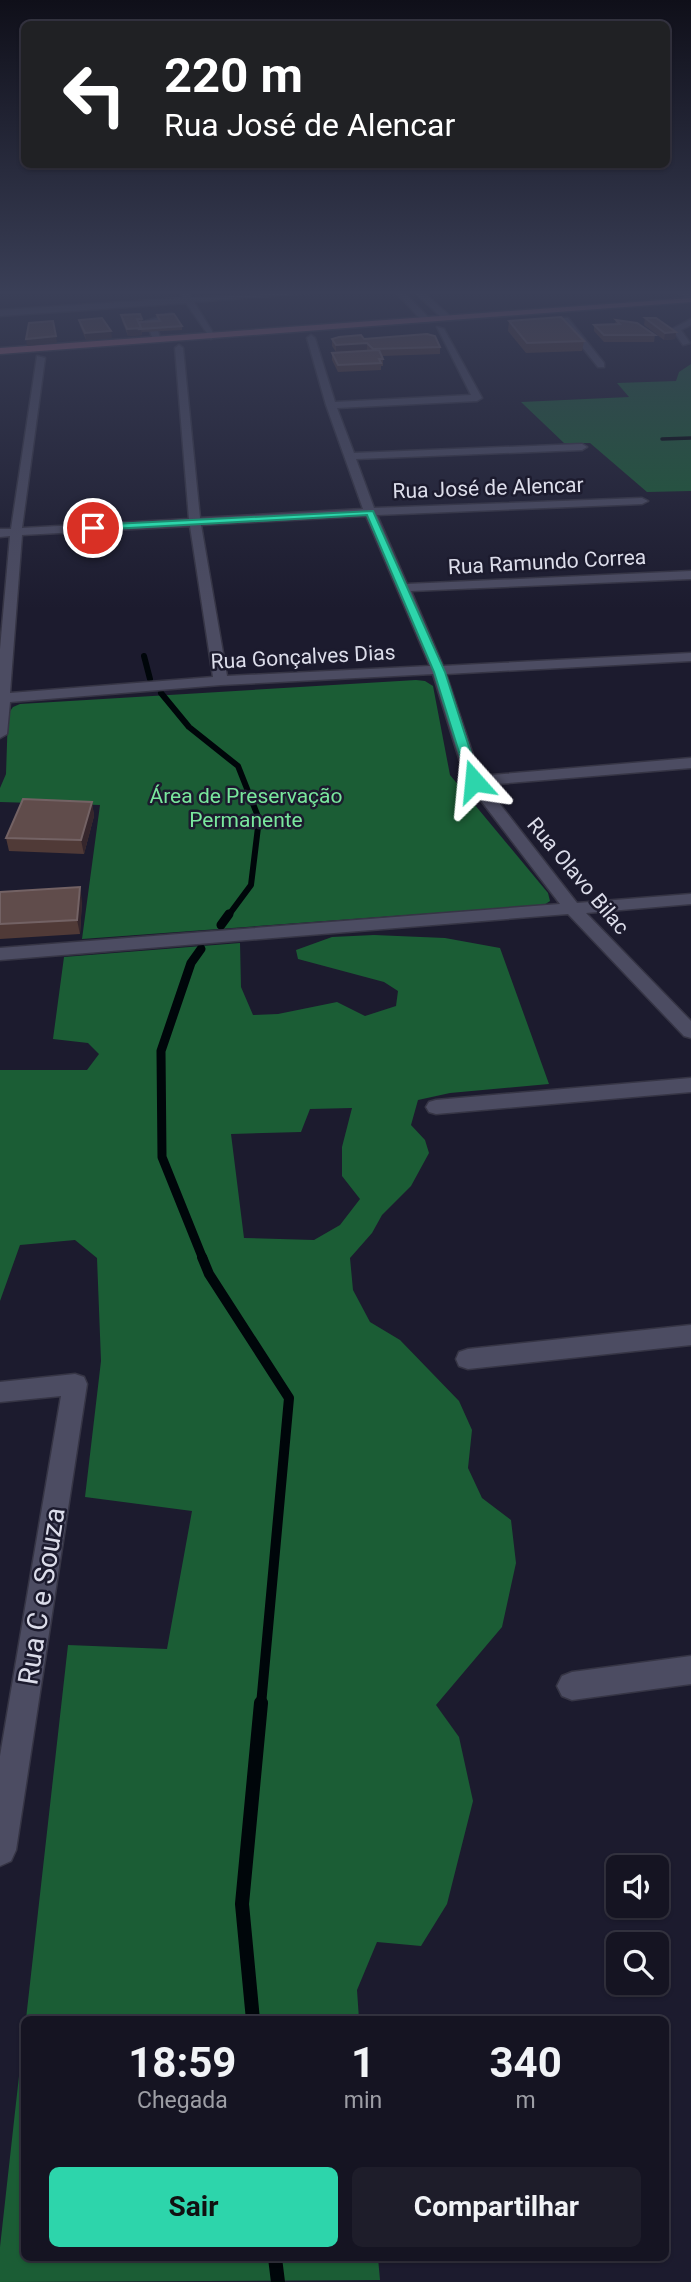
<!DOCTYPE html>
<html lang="pt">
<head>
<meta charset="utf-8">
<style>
	body { margin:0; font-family:Roboto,sans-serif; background:#1e1d2a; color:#f1f3f6; height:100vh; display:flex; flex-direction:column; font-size:26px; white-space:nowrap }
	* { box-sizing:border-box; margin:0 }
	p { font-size:23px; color:#9d9ea5 }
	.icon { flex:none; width:38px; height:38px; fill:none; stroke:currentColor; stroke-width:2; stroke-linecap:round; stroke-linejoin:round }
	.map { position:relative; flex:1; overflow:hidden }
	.sheet { position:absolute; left:21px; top:2016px; width:648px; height:245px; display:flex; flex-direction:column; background:#151422; border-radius:10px; box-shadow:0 2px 5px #0004,0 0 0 2px #343340 }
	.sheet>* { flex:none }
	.hud { position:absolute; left:21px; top:21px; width:649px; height:147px; border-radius:10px; box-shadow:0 2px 5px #0004,0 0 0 2px #343340; background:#202124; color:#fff; overflow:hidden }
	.tools { position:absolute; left:606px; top:1855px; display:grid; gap:14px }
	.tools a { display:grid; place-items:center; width:63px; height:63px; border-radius:10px; background:#151422; box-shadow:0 2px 5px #0004,0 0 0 2px #343340; font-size:35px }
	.pin { position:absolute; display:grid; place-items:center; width:60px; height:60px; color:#fff; margin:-30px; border:4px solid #fff; border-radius:50%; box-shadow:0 2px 7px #0007 }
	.me { position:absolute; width:77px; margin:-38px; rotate:342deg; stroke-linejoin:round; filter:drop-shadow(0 0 5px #0008) }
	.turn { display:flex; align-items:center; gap:24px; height:147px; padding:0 28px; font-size:32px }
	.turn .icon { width:91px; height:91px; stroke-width:2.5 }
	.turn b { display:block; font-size:49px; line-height:60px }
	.eta { display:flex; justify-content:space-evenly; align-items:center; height:119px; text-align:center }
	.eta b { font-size:42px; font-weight:700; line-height:49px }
	.button { display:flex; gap:14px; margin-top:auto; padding:14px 28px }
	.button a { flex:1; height:80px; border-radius:10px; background:#2dd5ab; color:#111; font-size:28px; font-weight:700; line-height:80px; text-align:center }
	.button a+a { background:#1e1d2a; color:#f1f3f6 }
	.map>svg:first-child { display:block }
</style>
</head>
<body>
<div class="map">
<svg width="691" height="2282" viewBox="0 0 691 2282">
	<rect width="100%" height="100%" fill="#1c1b2e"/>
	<path fill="#1b5d35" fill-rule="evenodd" d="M691,364V491L647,492L590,443H564L521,402L629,397L617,383L676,381L679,372Z
		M416,680L425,681L433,686L450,775L548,893L550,901L544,905L82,939L100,805L0,802V788L6,774L8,714L13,707L20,704Z
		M374,935L445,938L500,948L549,1084L450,1093L418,1100L411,1125L425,1140L429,1153L411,1186L382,1215L372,1233L350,1258L353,1290L370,1322L400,1340L459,1401L472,1430L468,1468L482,1498L511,1520L516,1563L502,1627L436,1705L459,1737L473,1801L447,1904L421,1946L377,1942L357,1990L359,2019H26L68,1645L167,1649L192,1511L85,1497L101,1361L97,1258L75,1240L20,1245L0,1301V1070H87L99,1054L88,1043L53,1039L64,957L240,943L241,987L253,1015L278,1014L337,1002L365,1016L396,1006L398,991L384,982L298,959L296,950L332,937ZM352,1108L342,1147V1176L360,1199L340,1225L314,1240L244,1238L231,1134L301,1132L310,1109Z
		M24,2031V2258H378L380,2280L0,2282V2247Z"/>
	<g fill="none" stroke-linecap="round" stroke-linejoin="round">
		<path stroke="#00060a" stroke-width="3.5" d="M662,439L691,438"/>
		<path stroke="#00060a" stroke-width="6" d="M144,656L150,679
			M161,693L189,727L238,766L259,819L251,885L228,916"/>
		<path stroke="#00060a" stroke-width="9" d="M221,925L229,914
			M201,949L191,963L161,1051L162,1157L203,1259"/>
		<path stroke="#00060a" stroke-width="10" d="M202,1257L209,1274L289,1398L261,1705"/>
		<path stroke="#00060a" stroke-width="14" d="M253,2020L242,1904L261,1703
			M275,2258L278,2282"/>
		<g stroke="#363545" stroke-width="3">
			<path id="minor" d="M178,290H186L191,298L345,290L194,302L215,336L211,339L186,303L0,316V310L183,298Z
				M394,290H402L429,318V322H423Z
				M412,290H421L450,316V320H444Z
				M673,290H683L691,295V300Z
				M172,313L175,318L155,322L161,340L154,342L146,321Z
				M562,318H568L604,363V367H598L562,322Z
				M691,319V325L681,330L690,343L683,345L672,329Z
				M437,327L444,329L482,398L477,401L337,408L354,453L582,444L587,447L582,450L356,459L374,508L642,498L648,501L642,504L377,515L407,584L691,571V579L411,591L443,666L691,653V661L446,674L480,776L691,758V768L485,785L577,903L691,894V904L586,913L691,1021V1038L684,1036L568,914L0,960V948L560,904L466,781L433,674L221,685L10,702L7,734L0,738V649L10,536L0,537V529H11L37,356L45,358L22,528L189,519L175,348L179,345L183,348L200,518L363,509L326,405L307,338L311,335L315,338L335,402L471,395ZM366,516L430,666L227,676L201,525ZM190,526L213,677L10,693L22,535Z
				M691,1078V1092L436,1114L429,1112L426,1107L429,1102L436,1100Z
				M691,1325V1345L468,1369L459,1366L456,1359L459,1352L468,1349Z
				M75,1374L84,1377L87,1384L16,1850L11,1861L0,1866V1756L61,1396L0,1402V1382Z
				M691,1656V1684L572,1700L562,1696L557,1686L562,1676L572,1672Z"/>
		</g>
		<g stroke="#363545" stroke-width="3">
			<path id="major" d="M691,298V302L0,354V348Z"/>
		</g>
		<use href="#minor" fill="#4c4c62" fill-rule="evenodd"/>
		<use href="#major" fill="#a15f74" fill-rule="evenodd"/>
	</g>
	<path fill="#503a37" d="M121,315L142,319V322L159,321L157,315L182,326V330L142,332V335L128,336L122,321Z
		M645,318L676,332L675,339L664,340L644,325Z
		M79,320L112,338L86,340L80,326Z
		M616,320L655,335L654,342H604L594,331V325L615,324Z
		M509,321L584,341L582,351L526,353L508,331Z
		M332,339H364L440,347V354L382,356L383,359V366H381V370L338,372L332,360V353L369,351L367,350L336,352L332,346Z
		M92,802L94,816L84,854L9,851L6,838Z
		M0,892L82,901L80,934L0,939Z"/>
	<path fill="#35262c" d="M141,328L142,335L128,336L127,329Z
		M111,331L112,338L86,340L85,333Z
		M676,332L675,339L664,340L665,333Z
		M56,336L57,343L27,346L26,339Z
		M367,343V350L336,352V345Z
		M92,802L94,816L84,854L81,840Z
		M80,887L82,901L80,934L77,920Z"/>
	<path fill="#604c4b" stroke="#736264" stroke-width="2" d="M140,314L142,319H137L141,328L127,329L121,315Z
		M174,314L182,326L140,329L141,328L139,322L160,321L157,315Z
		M561,317L584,341L527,343L509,321Z
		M102,318L111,331L85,333L79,320Z
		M645,318H656L676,332L665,333Z
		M616,320L637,323L655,335H604L594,325L620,324Z
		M53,321L56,336L26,339L29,323Z
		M427,334L435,336L440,347L373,349L367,343L336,345L332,339L339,337L361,335L364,339Z
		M379,350L383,359H379L381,363L338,365L332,353Z
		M23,799L92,802L81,840L6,838Z
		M80,887L77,920L0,924V892Z"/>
	<linearGradient id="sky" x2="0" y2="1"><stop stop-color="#0f0f19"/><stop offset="0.48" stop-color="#3a3f57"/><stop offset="1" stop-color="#3a3f57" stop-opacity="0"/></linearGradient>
	<rect width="691" height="609" fill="url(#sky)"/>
	<path fill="#2dd5ab" stroke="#1d8a6f" stroke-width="2" d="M373,511L445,672L480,781L478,783L468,781L434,672L367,515L93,530L89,528L93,525Z"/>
	<g text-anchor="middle" stroke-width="5" stroke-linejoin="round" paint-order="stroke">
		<g font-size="21" fill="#dcddea" stroke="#1c1b2e">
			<text transform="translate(488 488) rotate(-2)" y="7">Rua José de Alencar</text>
			<text transform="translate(547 562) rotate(-3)" y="7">Rua Ramundo Correa</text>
			<text transform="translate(303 657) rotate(-3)" y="7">Rua Gonçalves Dias</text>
			<text transform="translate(578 876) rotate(50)" y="7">Rua Olavo Bilac</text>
		</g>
		<g font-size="21" fill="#79e79d" stroke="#1c1b2e">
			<text x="246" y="803">Área de Preservação<tspan x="246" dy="24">Permanente</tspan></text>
		</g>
		<g font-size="28" fill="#dcddea" stroke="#1c1b2e">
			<text transform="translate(41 1596) rotate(-81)" y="10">Rua C e Souza</text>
		</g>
	</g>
</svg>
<div class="tools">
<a><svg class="icon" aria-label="sound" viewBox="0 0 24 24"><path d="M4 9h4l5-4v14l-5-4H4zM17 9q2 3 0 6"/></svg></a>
<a><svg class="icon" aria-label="search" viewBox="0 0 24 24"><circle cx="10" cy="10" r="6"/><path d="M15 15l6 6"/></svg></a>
</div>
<div class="pin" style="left:93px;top:528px;background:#d93025"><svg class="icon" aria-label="arrive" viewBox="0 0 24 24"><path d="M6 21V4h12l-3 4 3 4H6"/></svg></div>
<svg class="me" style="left:474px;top:781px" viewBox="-20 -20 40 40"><path d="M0-17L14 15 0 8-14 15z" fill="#2dd5ab" stroke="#fff" stroke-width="4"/></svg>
<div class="hud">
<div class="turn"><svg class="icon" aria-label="left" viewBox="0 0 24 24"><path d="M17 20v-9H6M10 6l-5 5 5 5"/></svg><div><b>220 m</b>Rua José de Alencar</div></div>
</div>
<section class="sheet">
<div class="eta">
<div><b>18:59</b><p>Chegada</p></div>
<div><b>1</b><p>min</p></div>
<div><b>340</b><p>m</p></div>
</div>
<div class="button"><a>Sair</a><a>Compartilhar</a></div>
</section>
</div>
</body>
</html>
